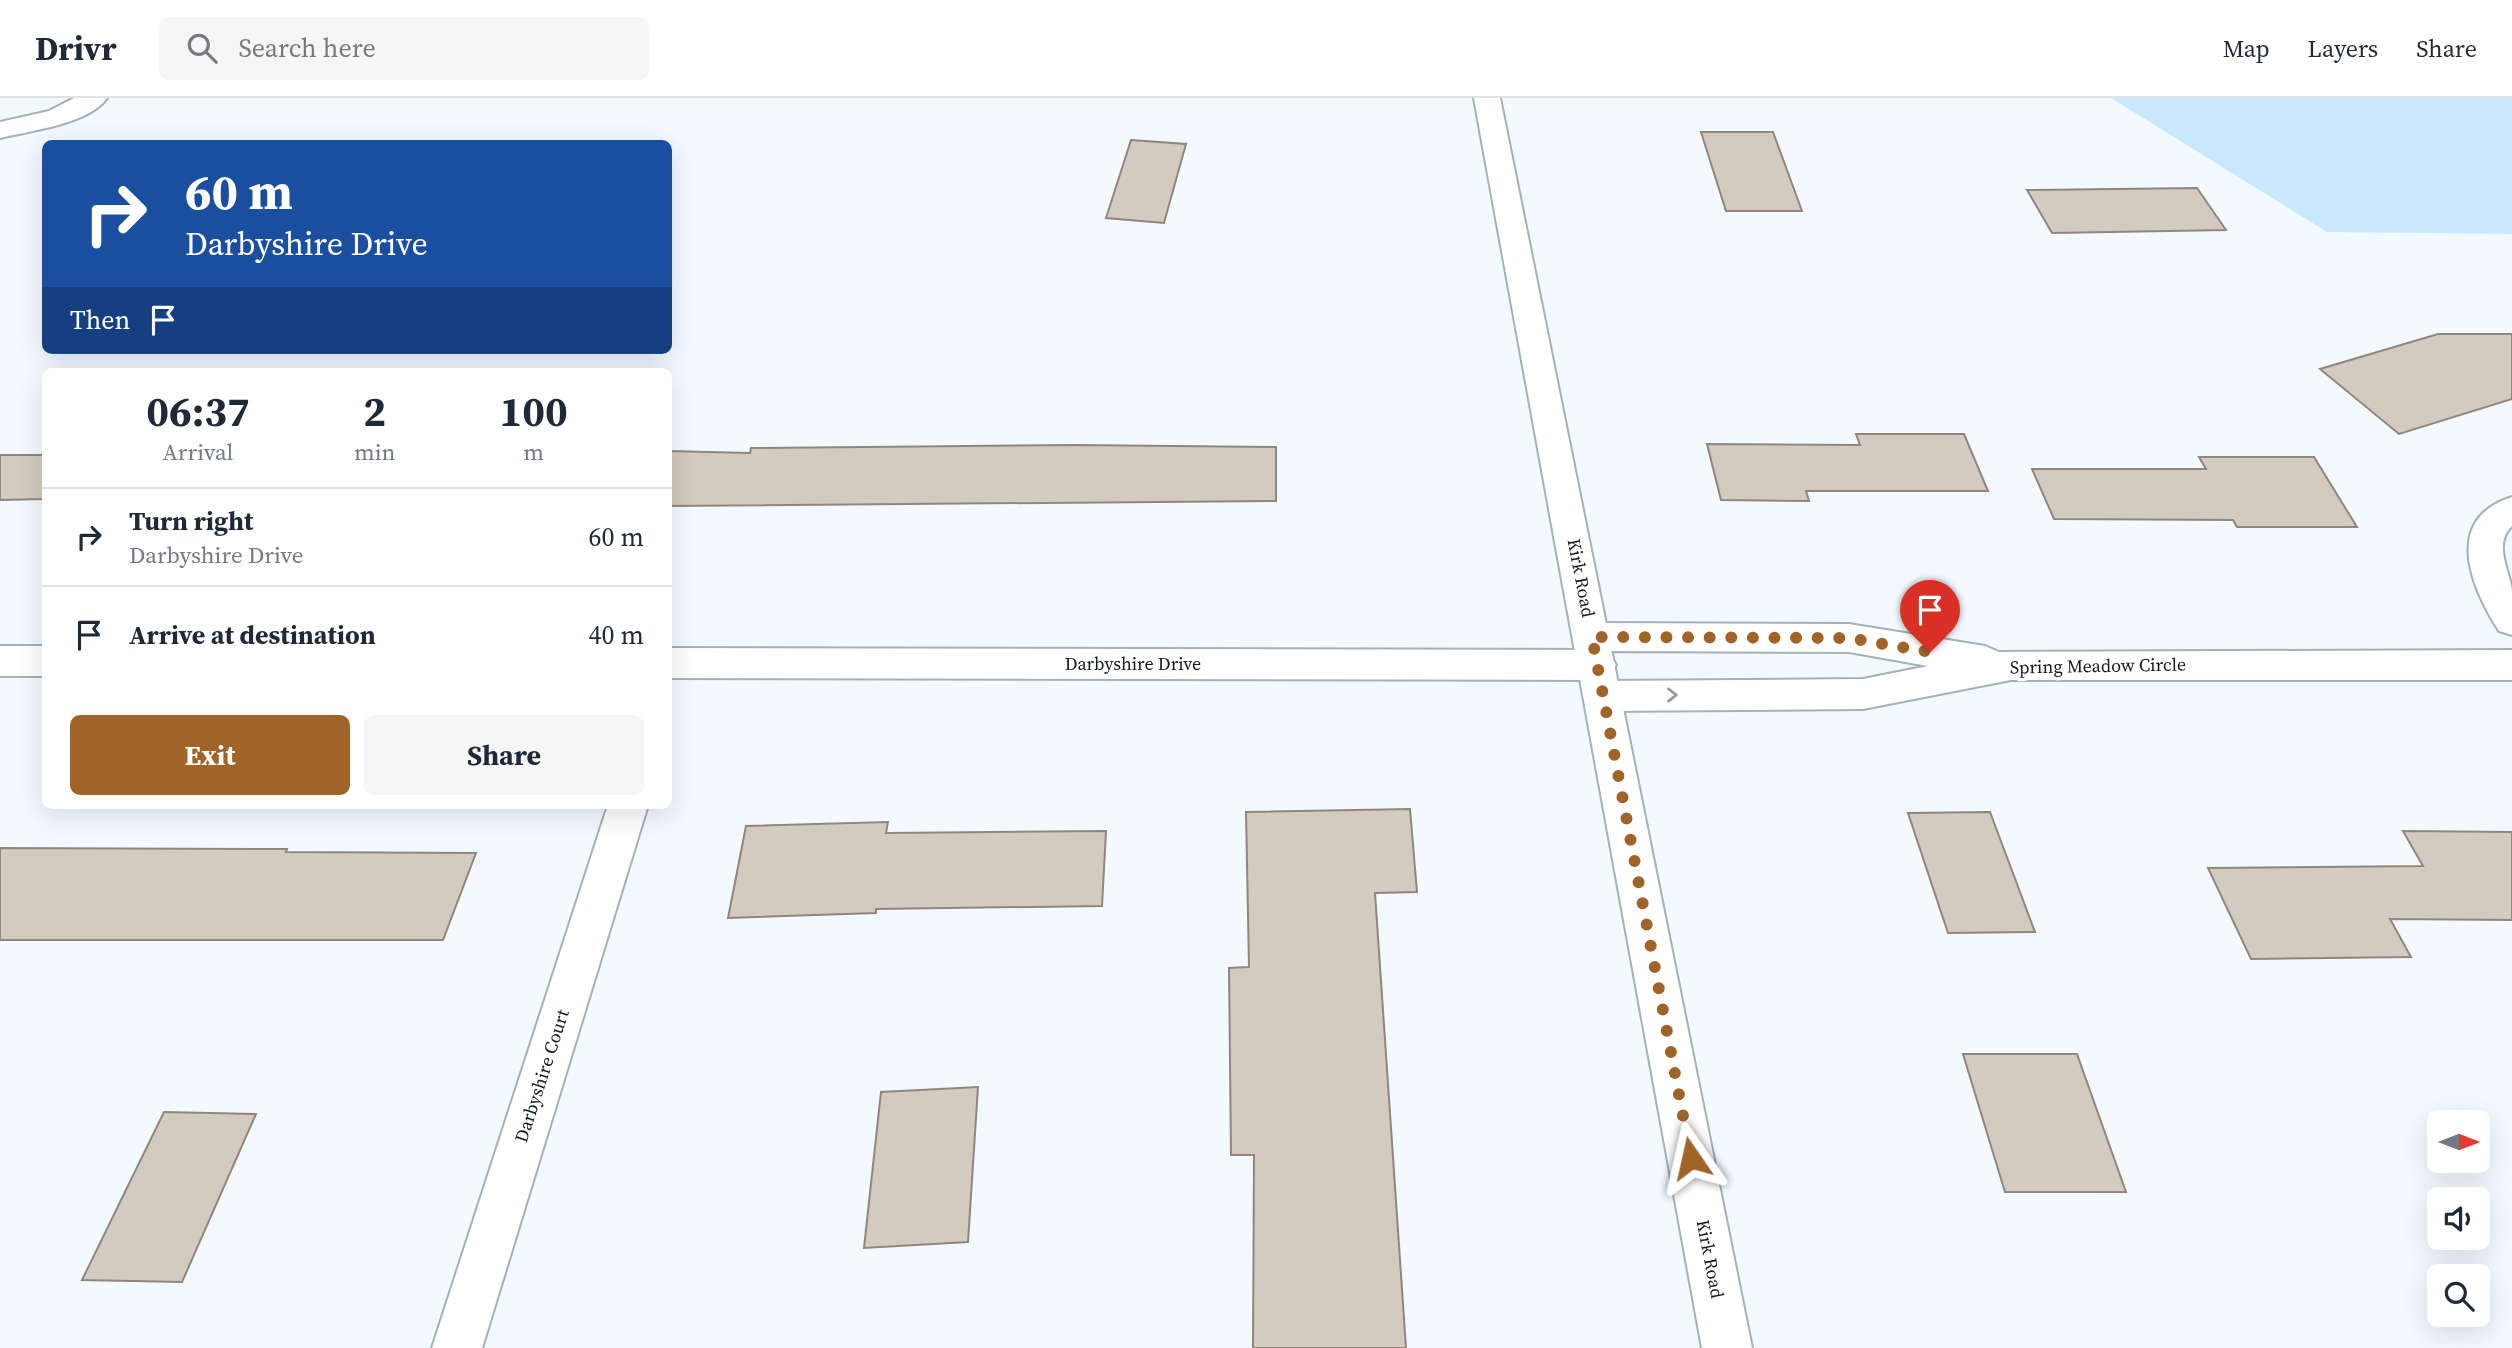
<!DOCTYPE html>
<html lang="en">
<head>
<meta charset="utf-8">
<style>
	body { margin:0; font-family:"Source Serif 4",serif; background:#f6f6f7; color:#1f2937; height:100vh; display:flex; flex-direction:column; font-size:26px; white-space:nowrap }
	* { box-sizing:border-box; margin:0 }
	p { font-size:23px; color:#747a83 }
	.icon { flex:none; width:38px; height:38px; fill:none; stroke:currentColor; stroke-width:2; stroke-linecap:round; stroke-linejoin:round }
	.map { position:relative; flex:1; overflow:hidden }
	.panel { position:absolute; left:42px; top:270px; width:630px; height:441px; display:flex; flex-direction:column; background:#fff; border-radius:10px; box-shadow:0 7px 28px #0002 }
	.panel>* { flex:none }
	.guide { position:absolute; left:42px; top:42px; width:630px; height:214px; border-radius:10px; box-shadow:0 7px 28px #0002; background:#1a4fa0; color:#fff; overflow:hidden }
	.needle { width:46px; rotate:90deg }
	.controls { position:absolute; left:2427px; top:1012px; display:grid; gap:14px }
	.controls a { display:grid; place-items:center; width:63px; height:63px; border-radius:10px; background:#fff; box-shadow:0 7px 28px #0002; font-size:35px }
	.pin { position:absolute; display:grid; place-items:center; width:60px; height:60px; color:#fff; margin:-72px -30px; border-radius:50% 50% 50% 0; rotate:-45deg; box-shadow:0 0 7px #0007 }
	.pin .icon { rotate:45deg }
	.me { position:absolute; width:77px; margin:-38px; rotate:349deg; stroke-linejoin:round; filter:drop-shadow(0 0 5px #0008) }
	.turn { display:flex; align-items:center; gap:24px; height:147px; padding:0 28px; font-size:32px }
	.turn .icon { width:91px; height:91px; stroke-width:2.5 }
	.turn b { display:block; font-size:49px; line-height:60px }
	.then { display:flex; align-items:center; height:66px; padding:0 28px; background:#0003; gap:14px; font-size:26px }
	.eta { display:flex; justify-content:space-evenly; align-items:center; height:119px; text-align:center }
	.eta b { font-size:42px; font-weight:700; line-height:49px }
	.cta { display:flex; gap:14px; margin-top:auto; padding:14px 28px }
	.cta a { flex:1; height:80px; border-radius:10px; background:#a16428; color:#fff; font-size:28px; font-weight:700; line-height:80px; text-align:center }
	.cta a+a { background:#f6f6f7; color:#1f2937 }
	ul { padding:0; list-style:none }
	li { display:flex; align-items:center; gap:21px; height:98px; padding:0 28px; border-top:2px solid #e0e1e3 }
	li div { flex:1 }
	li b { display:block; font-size:26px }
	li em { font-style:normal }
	header { display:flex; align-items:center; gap:42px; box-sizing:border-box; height:98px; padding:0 35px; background:#fff; border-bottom:2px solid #e0e1e3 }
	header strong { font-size:33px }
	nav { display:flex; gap:38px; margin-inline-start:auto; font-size:24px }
	.search { width:490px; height:63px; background:#f6f6f7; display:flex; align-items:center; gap:18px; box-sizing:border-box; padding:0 24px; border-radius:10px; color:#747a83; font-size:26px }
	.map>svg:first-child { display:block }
</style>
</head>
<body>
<header>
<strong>Drivr</strong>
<div class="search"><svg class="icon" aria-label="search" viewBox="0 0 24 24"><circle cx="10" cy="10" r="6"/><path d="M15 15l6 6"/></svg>Search here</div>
<nav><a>Map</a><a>Layers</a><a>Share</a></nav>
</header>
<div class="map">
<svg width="2512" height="1250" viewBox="0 0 2512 1250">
	<rect width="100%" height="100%" fill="#f2faff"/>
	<path fill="#c8e9fc" d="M2111,0H2512V136L2327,134Z"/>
	<path fill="#d5cac0" stroke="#91867e" stroke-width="2" d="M1701,34H1773L1802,113H1726Z
		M1131,42L1186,46L1164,125L1106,120Z
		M2197,90L2226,132L2052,135L2027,92Z
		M2438,236H2512V301L2399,336L2320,271Z
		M1856,336H1964L1988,393H1806L1809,403L1721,402L1707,346L1860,347Z
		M1076,347L1276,349V403L668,408V353L750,355L751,350Z
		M0,357H46V401L0,402Z
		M2199,359H2314L2357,429H2237L2233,422L2054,421L2032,371H2206Z
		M1410,711L1417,794L1375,795L1406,1250H1253L1254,1057H1231L1229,870L1249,869L1246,714Z
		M1990,714L2035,834L1948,835L1908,715Z
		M888,724L886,735L1106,733L1102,808L876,811V815L728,820L746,728Z
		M2403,733L2512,734V822L2390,821L2411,859L2251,861L2208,770L2423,768Z
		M0,750L287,751L286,754L476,755L443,842H0Z
		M1963,956H2077L2126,1094H2005Z
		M978,989L968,1144L864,1150L881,994Z
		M164,1014L256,1016L182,1184L82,1182Z"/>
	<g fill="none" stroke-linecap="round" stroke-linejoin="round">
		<g stroke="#a4b1b8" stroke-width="4">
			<path id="minor" d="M74,0H107C89,26 29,33 0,40V24L49,13Z
				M2512,399V428C2493,446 2509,471 2512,492C2512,506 2512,522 2512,537L2499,533C2471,489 2442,421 2512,399Z
				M1592,525L1849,526L1985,548L1999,554L2512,552V582H2011L1863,611L1603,613L1590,609L1584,598L1590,587L1603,583L1863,581L1928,568L1849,554L1601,553L1610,556L1616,567L1610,578L1597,582L668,580V550L1588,552L1579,549L1574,539L1579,529Z
				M0,548H46V578H0Z
				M608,707H648L482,1250H432Z"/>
		</g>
		<g stroke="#a4b1b8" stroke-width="4">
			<path id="tertiary" d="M1474,0H1500L1752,1250H1702Z"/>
		</g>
		<use href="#minor" fill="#fff" fill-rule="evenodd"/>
		<use href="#tertiary" fill="#fff" fill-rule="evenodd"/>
	</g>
	<defs><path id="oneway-chevron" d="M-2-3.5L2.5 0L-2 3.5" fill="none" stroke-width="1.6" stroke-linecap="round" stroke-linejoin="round" transform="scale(1.75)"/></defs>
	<use stroke="#959898" href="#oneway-chevron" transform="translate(1672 597)"/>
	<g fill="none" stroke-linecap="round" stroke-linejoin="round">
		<path stroke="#a16428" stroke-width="12" stroke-dasharray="0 21.6" d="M1691,1060L1592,539L1849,540L1930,554"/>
	</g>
	<g text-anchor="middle" stroke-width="7" stroke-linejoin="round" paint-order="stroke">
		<g font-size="18" fill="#14191b" stroke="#fff">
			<text transform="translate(1581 480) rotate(79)" y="6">Kirk Road</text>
			<text x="1133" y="572">Darbyshire Drive</text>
			<text transform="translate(2098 568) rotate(-1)" y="6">Spring Meadow Circle</text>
			<text transform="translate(542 978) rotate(-72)" y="6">Darbyshire Court</text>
			<text transform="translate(1710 1161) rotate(79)" y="6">Kirk Road</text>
		</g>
	</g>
</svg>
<div class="controls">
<a><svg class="needle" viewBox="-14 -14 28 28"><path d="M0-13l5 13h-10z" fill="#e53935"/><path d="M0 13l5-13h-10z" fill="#747a83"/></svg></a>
<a><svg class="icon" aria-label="sound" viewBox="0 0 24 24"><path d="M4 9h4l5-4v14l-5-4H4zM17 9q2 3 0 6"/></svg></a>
<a><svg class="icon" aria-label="search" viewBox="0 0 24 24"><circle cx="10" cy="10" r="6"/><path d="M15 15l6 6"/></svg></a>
</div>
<div class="pin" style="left:1930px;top:554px;background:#d93025"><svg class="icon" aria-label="arrive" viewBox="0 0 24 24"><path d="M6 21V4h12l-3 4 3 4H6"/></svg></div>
<svg class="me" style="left:1691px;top:1060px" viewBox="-20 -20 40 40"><path d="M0-17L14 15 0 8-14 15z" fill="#a16428" stroke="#fff" stroke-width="4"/></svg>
<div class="guide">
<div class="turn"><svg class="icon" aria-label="right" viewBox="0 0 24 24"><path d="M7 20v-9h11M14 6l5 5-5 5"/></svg><div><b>60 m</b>Darbyshire Drive</div></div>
<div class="then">Then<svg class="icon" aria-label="arrive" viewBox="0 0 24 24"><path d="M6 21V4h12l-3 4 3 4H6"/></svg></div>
</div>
<section class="panel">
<div class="eta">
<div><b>06:37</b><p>Arrival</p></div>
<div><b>2</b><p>min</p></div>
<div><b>100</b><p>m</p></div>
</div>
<ul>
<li><svg class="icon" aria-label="right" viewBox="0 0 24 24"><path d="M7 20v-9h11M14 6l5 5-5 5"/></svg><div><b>Turn right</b><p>Darbyshire Drive</p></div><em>60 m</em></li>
<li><svg class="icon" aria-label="arrive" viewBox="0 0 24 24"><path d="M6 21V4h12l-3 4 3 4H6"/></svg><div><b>Arrive at destination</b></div><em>40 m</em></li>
</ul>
<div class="cta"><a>Exit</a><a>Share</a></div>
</section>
</div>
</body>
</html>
